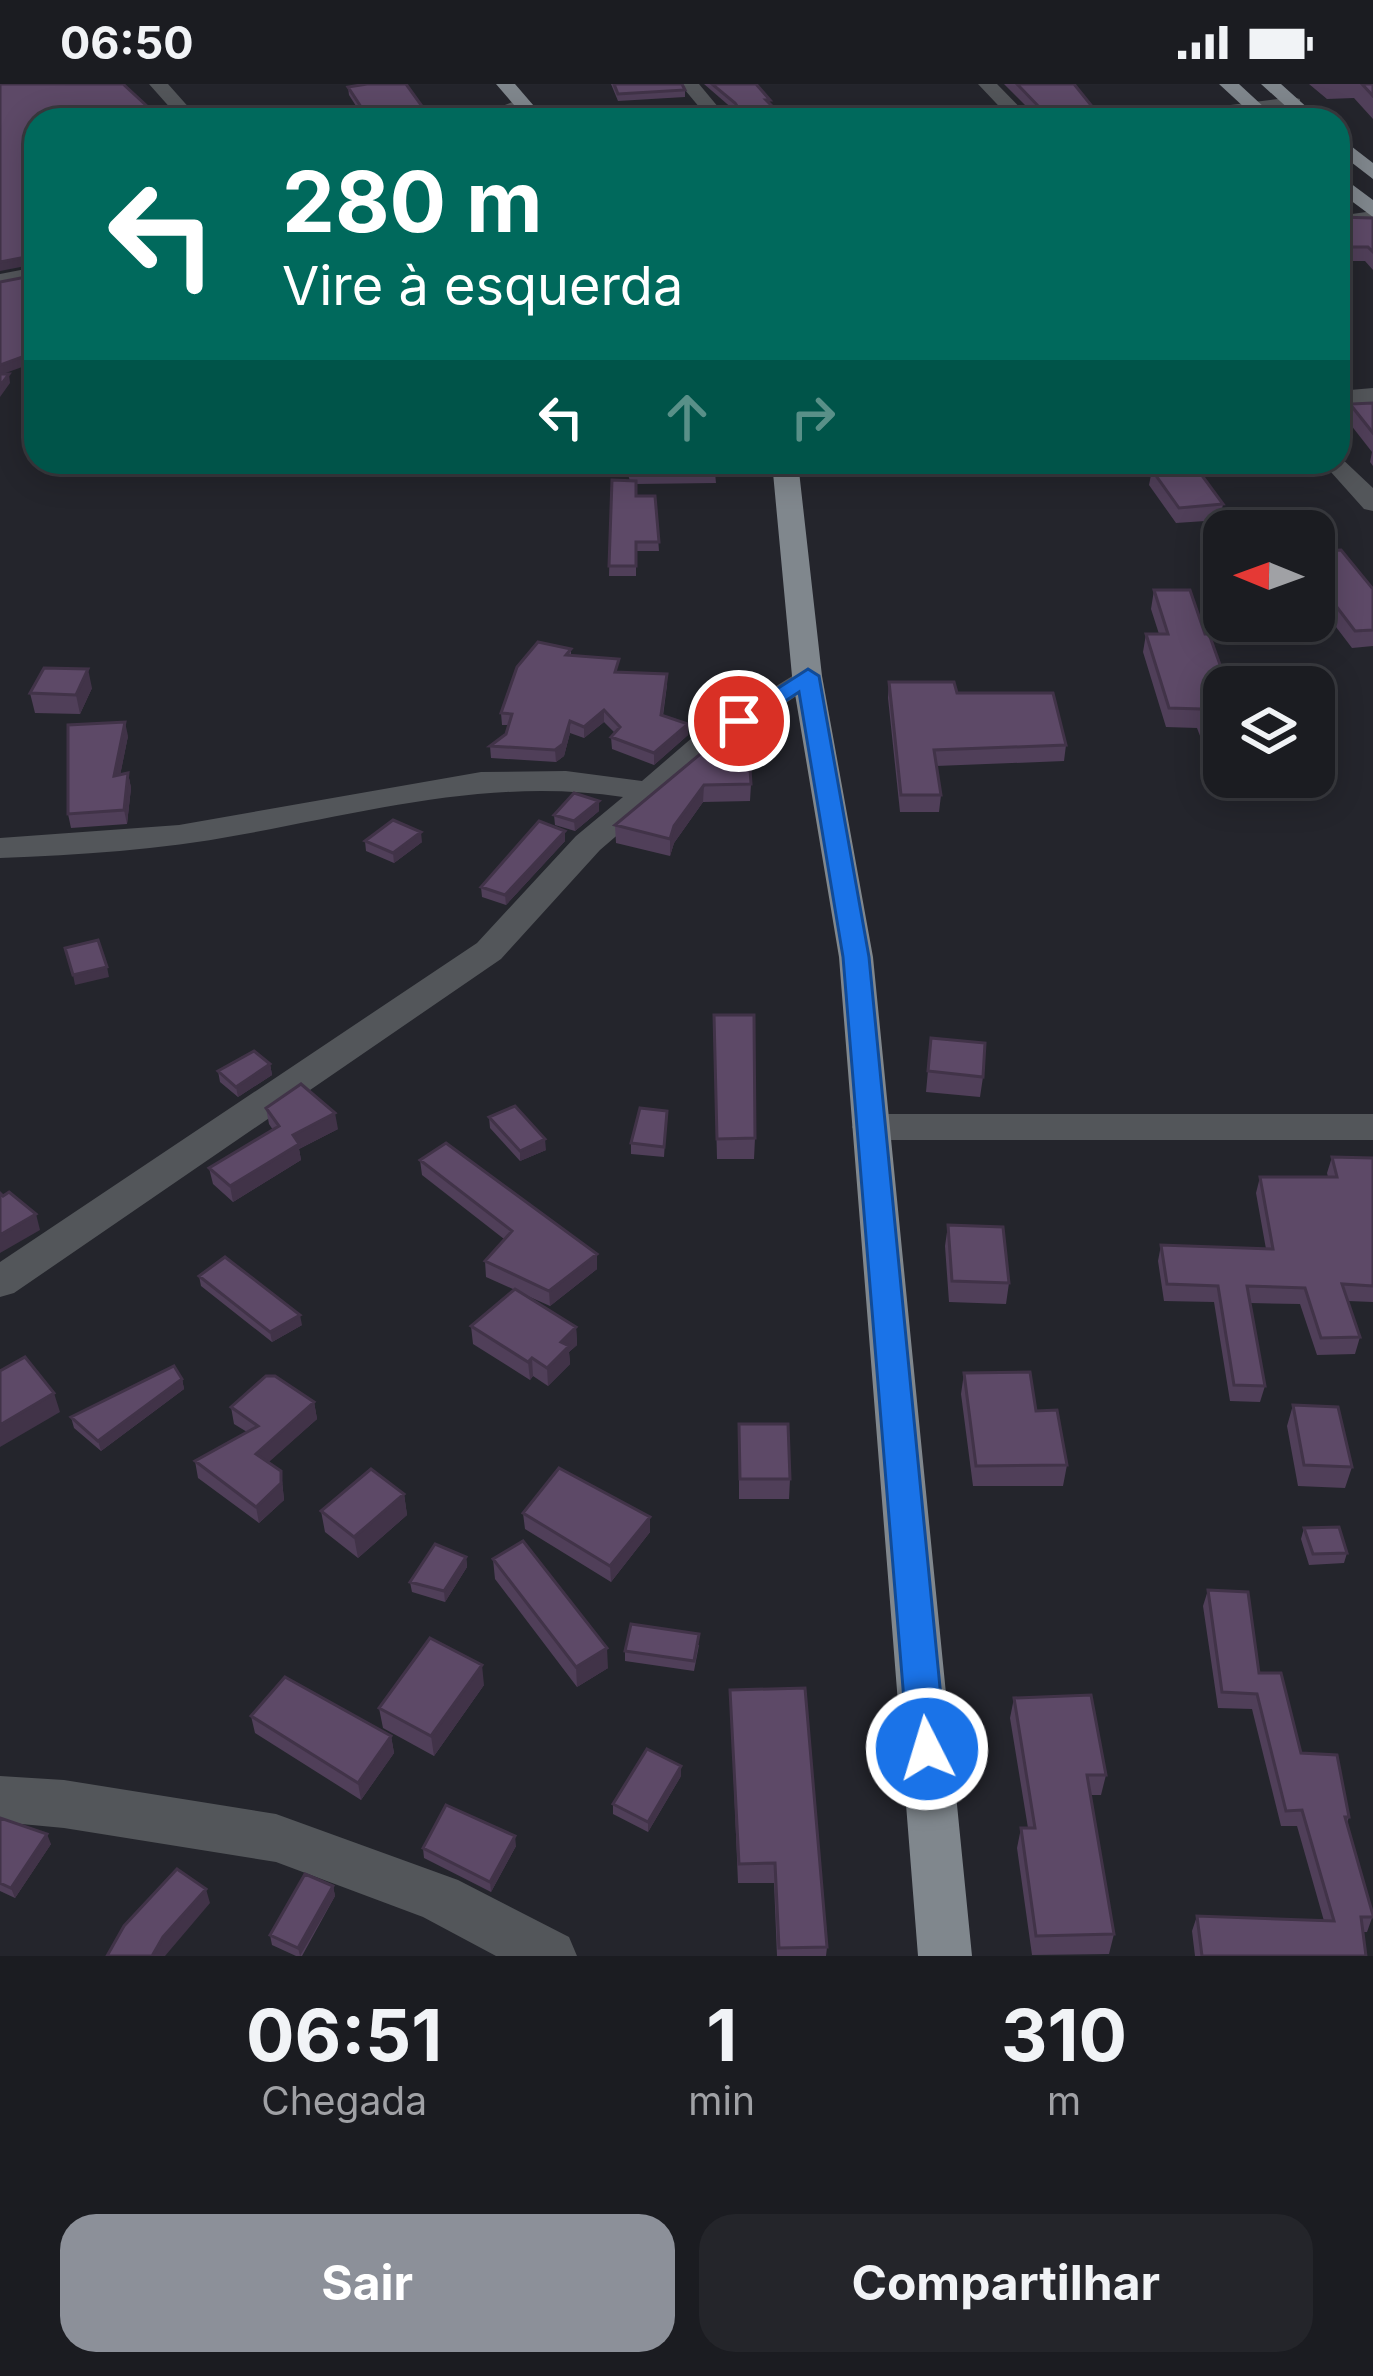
<!DOCTYPE html>
<html lang="pt">
<head>
<meta charset="utf-8">
<style>
	body { margin:0; font-family:Inter,sans-serif; background:#24252a; color:#f1f3f6; height:100vh; display:flex; flex-direction:column; font-size:45px; white-space:nowrap }
	* { box-sizing:border-box; margin:0 }
	p { font-size:39px; color:#a0a1a5 }
	.icon { flex:none; width:66px; height:66px; fill:none; stroke:currentColor; stroke-width:2; stroke-linecap:round; stroke-linejoin:round }
	.map { position:relative; height:1872px; overflow:hidden }
	.sheet { display:flex; flex-direction:column; background:#1b1c21; flex:1 }
	.sheet>* { flex:none }
	.top-card { position:absolute; left:24px; top:24px; width:1326px; height:366px; border-radius:36px; box-shadow:0 6px 30px #0003,0 0 0 3px #393a3f; background:#00695c; color:#fff; overflow:hidden }
	.needle { width:78px; rotate:271deg }
	.controls { position:absolute; left:1203px; top:426px; display:grid; gap:24px }
	.controls a { display:grid; place-items:center; width:132px; height:132px; border-radius:24px; background:#1b1c21; box-shadow:0 6px 30px #0003,0 0 0 3px #393a3f; font-size:60px }
	.pin { position:absolute; display:grid; place-items:center; width:102px; height:102px; color:#fff; margin:-51px; border:6px solid #fff; border-radius:50%; box-shadow:0 3px 12px #0007 }
	.me { position:absolute; width:132px; margin:-66px; rotate:355deg; stroke-linejoin:round; filter:drop-shadow(0 0 9px #0008) }
	.turn { display:flex; align-items:center; gap:42px; height:252px; padding:0 60px; font-size:54px }
	.turn .icon { width:156px; height:156px; stroke-width:2.5 }
	.turn b { display:block; font-size:84px; line-height:102px }
	.lanes { display:flex; align-items:center; height:114px; padding:0 60px; background:#0003; justify-content:center; gap:60px; direction:ltr }
	.lanes .off { opacity:.35 }
	.eta { display:flex; justify-content:space-evenly; align-items:center; height:204px; text-align:center }
	.eta b { font-size:72px; font-weight:700; line-height:84px }
	.action { display:flex; gap:24px; margin-top:auto; padding:24px 60px }
	.action a { flex:1; height:138px; border-radius:36px; background:#8c9099; color:#fff; font-size:48px; font-weight:700; line-height:138px; text-align:center }
	.action a+a { background:#24252a; color:#f1f3f6 }
	.status { display:flex; justify-content:space-between; align-items:center; height:84px; padding:0 60px; background:#1b1c21; direction:ltr }
	.status svg { height:33px; fill:currentColor }
	.map>svg:first-child { display:block }
</style>
</head>
<body>
<div class="status"><b>06:50</b><svg viewBox="0 0 49 12"><path d="M0 12V9h3v3zM5 12V6h3v6zM10 12V3h3v9zM15 12V0h3v12zM26 1h20v11H26zM47 4h2v5h-2z"/></svg></div>
<div class="map">
<svg width="1373" height="1872" viewBox="0 0 1373 1872">
	<rect width="100%" height="100%" fill="#24252c"/>
	<g fill="none" stroke-linecap="round" stroke-linejoin="round">
		<path fill="#53565a" fill-rule="evenodd" d="M149,0H168L200,36H181Z
			M680,0H699L729,36H710Z
			M978,0H997L1032,36H1012Z
			M1293,13L1300,15V23L1204,36H1150L1159,30Z
			M523,14L532,20L530,24L494,36H466Z
			M1373,127V139L1338,144V132Z
			M36,183V197L0,204V190Z
			M1373,304V318L1338,321V307Z
			M1338,371L1373,404V427L1364,425L1322,378H1338Z
			M807,583L822,592L817,598L715,667L600,766L501,875L14,1209L0,1213V1178L477,859L576,752L623,713C490,693 368,728 239,751C160,766 80,771 0,774V754L179,741L481,688L566,687L642,697L693,653Z
			M871,1030H1373V1056H871L858,1052L852,1043L858,1034Z
			M0,1692L64,1696L276,1730L458,1796L569,1853L577,1872H496L423,1833L276,1778L64,1744L0,1738Z"/>
		<path fill="#80878d" fill-rule="evenodd" d="M496,0H515L546,36H527Z
			M1219,0H1239L1278,36H1258Z
			M1261,0H1281L1321,36H1301Z
			M1338,52L1373,79V95L1338,68Z
			M1338,90L1373,116V133L1338,107Z
			M772,378H798L822,592L873,873L972,1872H918L839,873L792,592Z"/>
	</g>
	<path fill="#503f59" d="M611,0H682L685,6V13L618,17Z
		M704,0H756L770,20L786,36H741L734,26Z
		M1004,0H1074L1103,36H1040Z
		M1309,0H1373V35L1354,14L1327,15Z
		M348,3L432,36H365L349,11Z
		M1338,133L1373,134V186L1365,177H1345L1338,166Z
		M1373,319V382L1370,378L1372,368L1347,336L1350,320Z
		M624,378H714L716,399L636,400V412H655L659,467H636V492H609L612,396L630,397Z
		M1152,386L1223,420L1220,436L1176,439L1149,401Z
		M1314,467L1373,505V562L1352,564L1314,514Z
		M1154,506L1205,550L1224,603V665H1205L1197,644L1166,643L1143,568L1146,550H1159L1151,525Z
		M571,565V572L619,588L667,601L663,632L688,651L654,681L612,665L611,653L615,649L604,638L584,654L570,649L564,672L556,678L491,674L490,662L506,650L509,641H502L501,629Z
		M889,598L957,609L1066,661L1064,677L936,682L941,711L939,728H900L888,614Z
		M92,604L80,630L35,629L30,609Z
		M128,652L120,691L128,689L131,704L127,740L71,744L68,730Z
		M718,654L751,700L750,717L703,718L674,759L670,772L616,759L615,741Z
		M599,717V727L575,747L555,741L554,731Z
		M565,747V757L506,821L482,813L481,803Z
		M365,757L422,758L394,779L366,767Z
		M714,952L755,1054L754,1075H717Z
		M931,954L983,993L980,1013L926,1008Z
		M270,980L272,991L238,1013L220,998L218,987Z
		M266,1024L338,1045L299,1065L301,1076L233,1118L213,1100L209,1084L273,1046L269,1040Z
		M667,1027L664,1073L631,1070V1059Z
		M489,1033L546,1066L520,1077L490,1044Z
		M1332,1073L1373,1074V1218L1348,1217L1360,1253L1355,1270L1317,1271L1300,1220L1250,1219L1265,1302L1260,1318L1230,1317L1214,1218L1164,1217L1158,1177L1161,1161L1266,1165L1256,1109L1260,1093H1328L1327,1089Z
		M420,1076L597,1170V1185L550,1222L521,1209L576,1243L577,1261L569,1268L570,1280L548,1302L533,1292L530,1296L473,1260L471,1242L515,1206L486,1193L485,1177L504,1155L422,1091Z
		M948,1141L1009,1199L1006,1220L949,1218L945,1162Z
		M199,1192L302,1241L272,1258L201,1202Z
		M964,1289L1036,1327L1067,1381L1063,1402H973L961,1310Z
		M182,1295L184,1305L101,1367L74,1344L71,1333Z
		M314,1318L317,1335L268,1378L281,1387L284,1416L259,1439L198,1394L195,1377L247,1348L234,1340L231,1323Z
		M1293,1321L1352,1383L1345,1404L1298,1402L1287,1342Z
		M739,1340L790,1395L789,1415H739Z
		M404,1410L407,1431L358,1474L325,1448L321,1427Z
		M523,1429L650,1448L611,1498L525,1445Z
		M1304,1444L1347,1469L1344,1479L1309,1481L1301,1455Z
		M466,1473L467,1483L445,1518L412,1508L410,1498Z
		M493,1475L608,1584L577,1603L495,1495Z
		M1208,1506L1259,1589L1301,1669L1349,1733L1347,1739L1373,1831L1367,1848H1363L1366,1872H1195L1192,1847L1197,1832L1324,1837L1297,1742H1281L1252,1625L1218,1624L1203,1522Z
		M699,1561L694,1587L625,1577V1567Z
		M484,1601L434,1672L383,1644L379,1624Z
		M730,1606L827,1863L826,1872H777L774,1799H738Z
		M1014,1614L1106,1691L1101,1711H1090L1114,1850L1109,1870L1032,1871L1017,1764L1021,1744H1028L1010,1634Z
		M251,1632L391,1652L394,1669L361,1716L255,1649Z
		M681,1692L648,1748L613,1730V1720Z
		M0,1734L51,1760L15,1814L0,1807Z
		M516,1762L491,1808L424,1774L423,1764Z
		M333,1802L335,1812L302,1872H296L272,1861L270,1851Z"/>
	<path fill="#413348" d="M36,171V180L0,187V178Z
		M36,268V278L0,291V281Z
		M9,290L10,299L0,313V302Z
		M88,585L92,604L80,630L76,611Z
		M604,626V638L584,654V643Z
		M570,637V649L564,672L556,678L555,666Z
		M125,638L128,652L117,707L114,692Z
		M688,640V651L654,681V669Z
		M128,689L131,704L127,740L124,726Z
		M704,701L703,718L674,759L670,772V755L674,742Z
		M599,717V727L575,747L574,737Z
		M565,747V757L506,821L505,811Z
		M421,748L422,758L394,779L393,769Z
		M107,883L109,893L75,901L73,891Z
		M270,980L272,991L238,1013L236,1003Z
		M335,1029L338,1045L299,1065L301,1076L233,1118L230,1102L293,1051Z
		M545,1055L546,1066L520,1077V1067Z
		M36,1130L40,1146L0,1169V1151Z
		M597,1170V1185L550,1222L549,1207Z
		M300,1231L302,1241L272,1258L270,1248Z
		M576,1243L577,1261L569,1268L570,1280L548,1302L547,1284L561,1258Z
		M532,1274L533,1292L530,1296L528,1278Z
		M182,1295L184,1305L101,1367L98,1357Z
		M54,1309L60,1328L0,1363V1341Z
		M314,1318L317,1335L259,1387L256,1370Z
		M281,1387L284,1416L259,1439L256,1423Z
		M404,1410L407,1431L358,1474L354,1453Z
		M650,1433V1448L611,1498L610,1482Z
		M466,1473L467,1483L445,1518L444,1507Z
		M607,1564L608,1584L577,1603L576,1583Z
		M482,1581L484,1601L434,1672L431,1652Z
		M391,1652L394,1669L361,1716L358,1699Z
		M681,1682V1692L648,1748V1738Z
		M47,1750L51,1760L15,1814L11,1804Z
		M515,1752L516,1762L491,1808L490,1798Z
		M333,1802L335,1812L300,1872L298,1864Z
		M206,1805L210,1819L165,1872H152L163,1853Z"/>
	<path fill="#5d4967" stroke="#413348" stroke-width="3" d="M0,0H123L162,36H36V171L0,178Z
		M367,0H406L432,36H396L392,32L369,35L348,3Z
		M614,0H682L685,6L618,10Z
		M712,0H756L770,16H766L786,36H747L735,19Z
		M1017,0H1074L1103,36H1067L1060,30L1041,25Z
		M1362,0H1373V12Z
		M1242,23L1254,36H1221L1218,33L1228,25Z
		M1338,133L1373,134V168L1368,163H1348L1338,147Z
		M36,191V268L0,281V198Z
		M0,290H9L0,302Z
		M1373,319V349L1350,320Z
		M628,378H714L716,385L631,387Z
		M1195,382L1223,420L1179,424L1152,386Z
		M612,396L636,397V412H655L659,458H636V482H609Z
		M1341,466L1373,505V546L1355,547L1314,493V467Z
		M1154,506H1190L1205,550H1209L1228,603H1224V646H1208L1201,625L1169,624L1146,550H1168Z
		M538,558L571,565L566,571L619,575L615,588L667,590L661,631L688,640L654,669L611,653L620,643L604,626L584,643L570,637L563,660L555,666L490,662L506,650L512,630L501,629L517,583Z
		M44,584L88,585L76,611L30,609Z
		M889,598H954L957,609H1053L1066,661L934,666L941,711H901Z
		M125,638L114,692L128,689L124,726L68,730V641Z
		M728,647L748,653L751,700L704,701L674,742L670,755L615,741Z
		M574,709L599,717L574,737L554,731Z
		M393,736L421,748L393,769L365,757Z
		M539,737L565,747L505,811L481,803Z
		M98,856L107,883L73,891L65,864Z
		M714,931H754L755,1054L717,1055Z
		M931,954L985,959L983,993L928,987Z
		M254,967L270,980L236,1003L218,987Z
		M301,1000L335,1029L293,1051L299,1060L230,1102L209,1084L279,1042L266,1024Z
		M515,1022L545,1055L520,1067L489,1033Z
		M640,1024L667,1027L664,1063L631,1059Z
		M446,1059L597,1170L549,1207L485,1177L512,1147L420,1076Z
		M1332,1073L1373,1074V1202L1342,1200L1360,1253L1321,1254L1305,1204L1247,1202L1265,1302L1234,1301L1218,1202L1167,1200L1161,1161L1273,1165L1260,1093H1337Z
		M9,1108L36,1130L0,1151V1109L3,1112Z
		M948,1141L1003,1143L1009,1199L952,1197Z
		M225,1173L300,1231L270,1248L199,1192Z
		M515,1205L576,1243L561,1258L569,1262L547,1284L532,1274L528,1278L471,1242Z
		M25,1273L54,1309L0,1341V1287Z
		M174,1282L182,1295L98,1357L71,1333Z
		M1030,1288L1036,1327L1057,1326L1067,1381L976,1382L964,1289Z
		M266,1292H275L314,1318L256,1370L281,1387V1399L256,1423L195,1377L258,1342L231,1323Z
		M1293,1321L1338,1323L1352,1383L1304,1381Z
		M739,1340H788L790,1395H740Z
		M559,1384L650,1433L610,1482L523,1429Z
		M371,1385L404,1410L354,1453L321,1427Z
		M1339,1443L1347,1469L1313,1470L1304,1444Z
		M523,1457L607,1564L576,1583L493,1475Z
		M435,1460L466,1473L444,1507L410,1498Z
		M1208,1506L1248,1508L1259,1589H1281L1301,1669L1337,1671L1349,1733H1345L1373,1831V1833H1361L1366,1872H1202L1197,1832L1334,1837L1302,1726L1286,1727L1257,1610L1222,1608Z
		M631,1540L699,1550L694,1577L625,1567Z
		M430,1554L482,1581L431,1652L379,1624Z
		M285,1593L391,1652L358,1699L251,1632Z
		M805,1604L827,1863L779,1864L775,1779L739,1780L730,1606Z
		M1091,1611L1106,1691H1087L1114,1850L1036,1852L1021,1744H1035L1014,1614Z
		M647,1665L681,1682L648,1738L613,1720Z
		M446,1721L515,1752L490,1798L423,1764Z
		M0,1734L47,1750L11,1804L0,1799Z
		M177,1785L206,1805L163,1853L152,1872H107L124,1842Z
		M305,1790L333,1802L298,1864L270,1851Z"/>
	<path fill="#1a73e8" stroke="#114b97" stroke-width="3" d="M808,585L819,592L869,873L946,1665L940,1677L927,1682L914,1677L908,1665L843,873L799,608L747,642L739,644L727,637Z"/>
</svg>
<div class="controls">
<a><svg class="needle" viewBox="-14 -14 28 28"><path d="M0-13l5 13h-10z" fill="#e53935"/><path d="M0 13l5-13h-10z" fill="#a0a1a5"/></svg></a>
<a><svg class="icon" aria-label="layers" viewBox="0 0 24 24"><path d="M12 4l9 5-9 5-9-5zM3 14l9 5 9-5"/></svg></a>
</div>
<div class="pin" style="left:739px;top:637px;background:#d93025"><svg class="icon" aria-label="arrive" viewBox="0 0 24 24"><path d="M6 21V4h12l-3 4 3 4H6"/></svg></div>
<svg class="me" style="left:927px;top:1665px" viewBox="-20 -20 40 40"><circle r="17" fill="#1a73e8" stroke="#fff" stroke-width="3"/><path d="M0-11L8 9 0 5-8 9z" fill="#fff"/></svg>
<div class="top-card">
<div class="turn"><svg class="icon" aria-label="left" viewBox="0 0 24 24"><path d="M17 20v-9H6M10 6l-5 5 5 5"/></svg><div><b>280 m</b>Vire à esquerda</div></div>
<div class="lanes"><svg class="icon" aria-label="left" viewBox="0 0 24 24"><path d="M17 20v-9H6M10 6l-5 5 5 5"/></svg><svg class="icon off" aria-label="ahead" viewBox="0 0 24 24"><path d="M12 20V5M6 11l6-6 6 6"/></svg><svg class="icon off" aria-label="right" viewBox="0 0 24 24"><path d="M7 20v-9h11M14 6l5 5-5 5"/></svg></div>
</div>
</div>
<section class="sheet">
<div class="eta">
<div><b>06:51</b><p>Chegada</p></div>
<div><b>1</b><p>min</p></div>
<div><b>310</b><p>m</p></div>
</div>
<div class="action"><a>Sair</a><a>Compartilhar</a></div>
</section>
</body>
</html>
